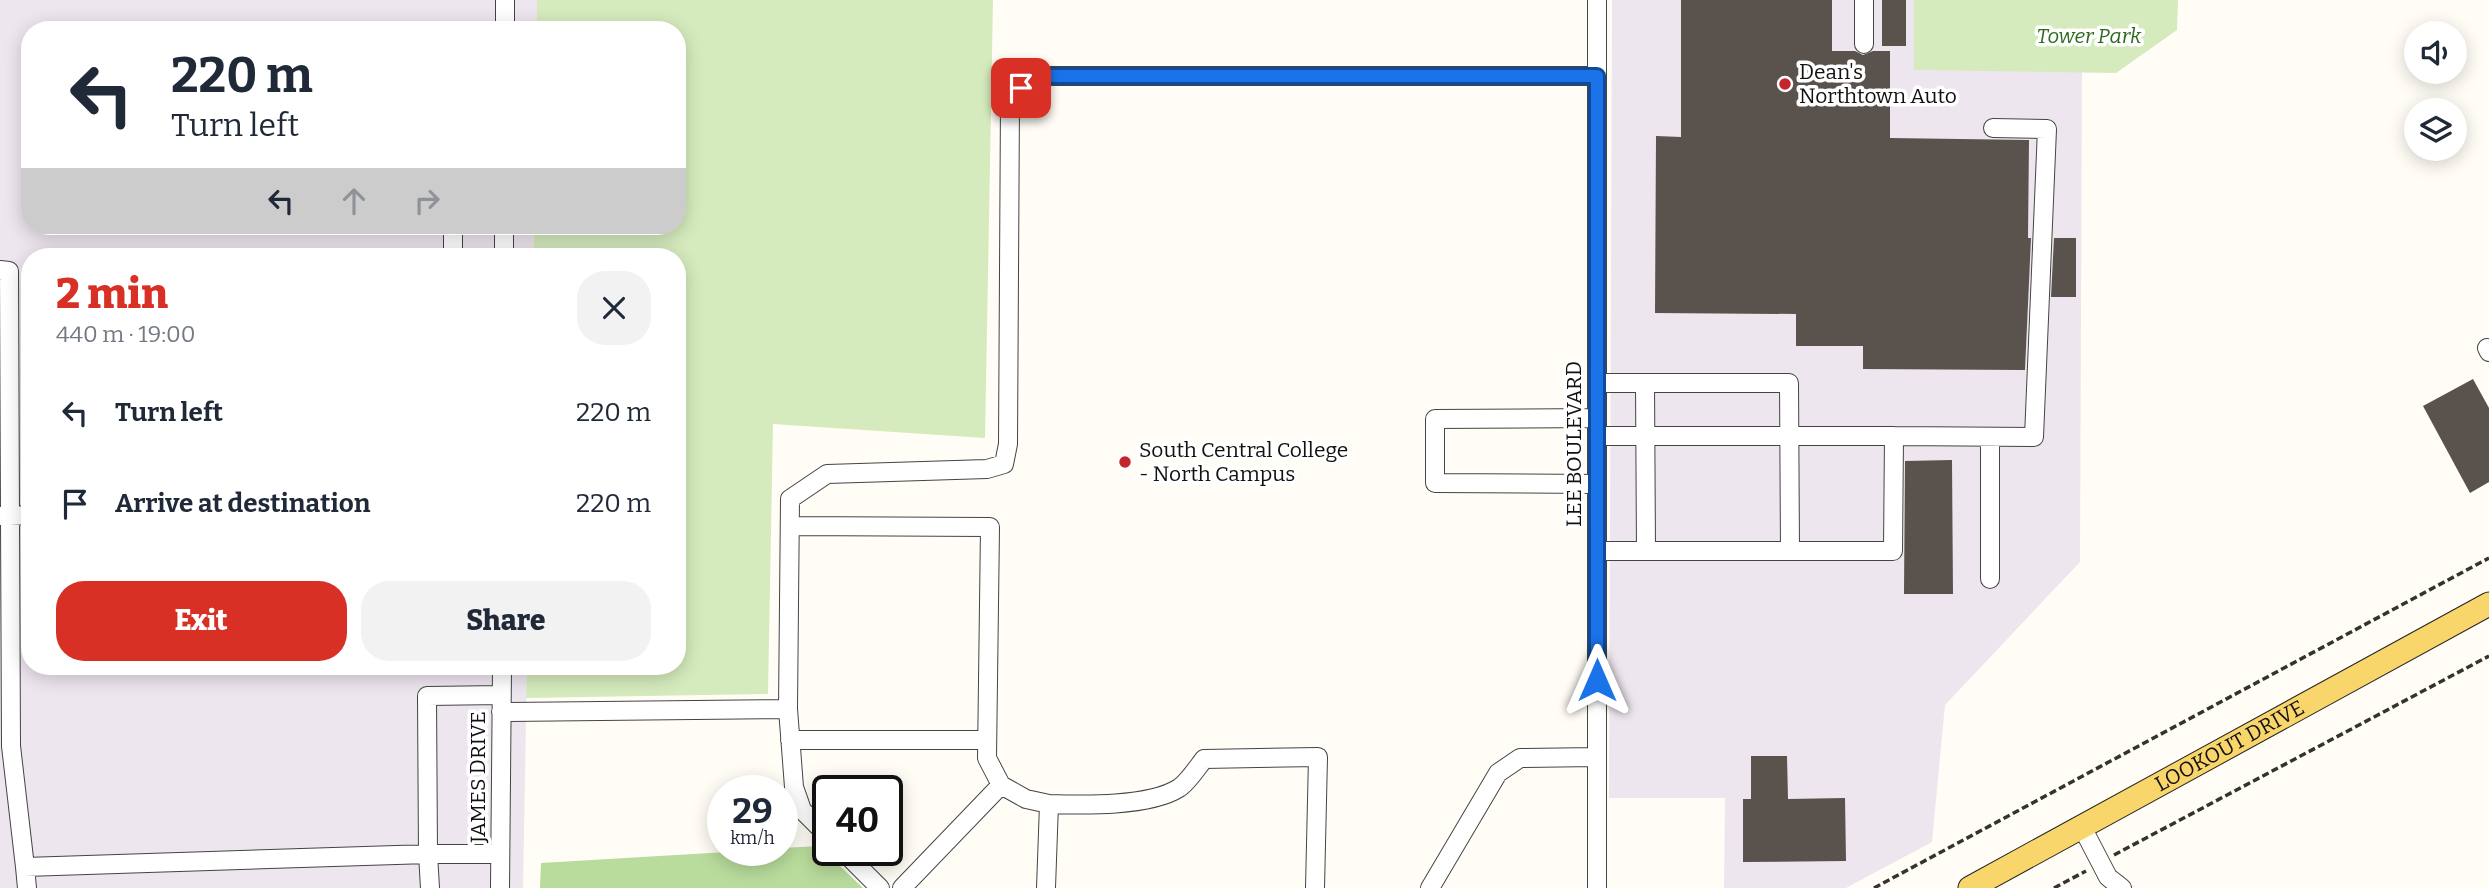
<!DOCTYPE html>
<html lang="en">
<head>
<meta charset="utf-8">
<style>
	body { margin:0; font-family:Bitter,serif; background:#f2f2f3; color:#1f2937; height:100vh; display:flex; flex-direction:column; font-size:26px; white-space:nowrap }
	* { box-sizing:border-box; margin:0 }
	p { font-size:23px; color:#747a83 }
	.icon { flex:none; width:38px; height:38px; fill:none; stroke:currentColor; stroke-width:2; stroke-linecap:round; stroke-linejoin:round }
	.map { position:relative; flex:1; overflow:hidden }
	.drawer { position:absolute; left:21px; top:248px; width:665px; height:427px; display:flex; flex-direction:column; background:#fff; border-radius:28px; box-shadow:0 4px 18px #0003 }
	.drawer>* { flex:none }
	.top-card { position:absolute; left:21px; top:21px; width:665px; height:214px; border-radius:28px; box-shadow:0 4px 18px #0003; background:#fff; color:#1f2937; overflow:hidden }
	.buttons { position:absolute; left:2404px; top:21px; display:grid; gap:14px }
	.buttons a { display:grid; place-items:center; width:63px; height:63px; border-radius:50%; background:#fff; box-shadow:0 4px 18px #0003; font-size:35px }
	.speed { position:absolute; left:707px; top:775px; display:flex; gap:14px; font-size:35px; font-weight:700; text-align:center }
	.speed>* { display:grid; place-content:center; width:91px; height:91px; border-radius:50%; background:#fff; box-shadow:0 4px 18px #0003; line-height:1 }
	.speed small { font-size:18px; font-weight:400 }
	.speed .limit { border:4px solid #111; border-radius:10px; background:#fff; color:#111 }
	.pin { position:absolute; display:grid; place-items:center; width:60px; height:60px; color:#fff; margin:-30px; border-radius:14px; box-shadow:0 4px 10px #0006 }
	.me { position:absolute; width:77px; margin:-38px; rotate:0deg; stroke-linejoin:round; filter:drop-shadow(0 0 5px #0008) }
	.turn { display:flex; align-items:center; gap:24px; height:147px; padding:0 35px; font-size:32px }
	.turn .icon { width:91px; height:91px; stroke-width:2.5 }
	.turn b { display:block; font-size:49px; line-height:60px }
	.lanes { display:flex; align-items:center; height:66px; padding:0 35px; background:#0003; justify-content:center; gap:35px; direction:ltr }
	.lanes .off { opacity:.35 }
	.round { display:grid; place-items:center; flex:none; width:74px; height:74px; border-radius:28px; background:#f2f2f3 }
	.head { display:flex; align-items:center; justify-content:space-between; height:119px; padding:0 35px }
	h1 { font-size:42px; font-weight:800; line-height:52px; color:#d93025 }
	.button { display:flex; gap:14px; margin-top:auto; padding:14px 35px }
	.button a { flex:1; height:80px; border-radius:28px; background:#d93025; color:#fff; font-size:28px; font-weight:800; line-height:80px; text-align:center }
	.button a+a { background:#f2f2f3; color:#1f2937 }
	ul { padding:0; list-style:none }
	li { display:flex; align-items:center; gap:21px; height:91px; padding:0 35px }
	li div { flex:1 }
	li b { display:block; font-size:26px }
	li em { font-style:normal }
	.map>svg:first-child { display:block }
</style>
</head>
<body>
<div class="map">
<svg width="2489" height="888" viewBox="0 0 2489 888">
	<rect width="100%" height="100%" fill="#fffdf5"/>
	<path fill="#eee6ef" d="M0,0H537V30H30V226H534L533,257H30V667H527L523,888H0Z
		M1612,0H1914V70L2082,71L2080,562L1945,705L1932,842L1846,888H1724L1725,798H1609Z"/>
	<path fill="#d5ebbd" d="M537,0H993L985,438L773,424L768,694L526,698L527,667H677V257H533L534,226H677V30H537Z
		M1914,0H2178L2177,30L2116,73L1914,70Z"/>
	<path fill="#b9dc9c" d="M819,846L863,888H540L541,863L744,851L782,850V848Z"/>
	<path fill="#5a524d" d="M1681,0H1832V51H1855L1863,55L1873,51H1890V138L2029,140L2028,238H2031L2025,370L1863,369V346H1796V314L1655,313L1656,136L1681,137Z
		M1882,0H1906V46H1882Z
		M2054,238H2076V297H2051Z
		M2473,379L2489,408V482L2470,493L2423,406Z
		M1952,460L1953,594H1904L1905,461Z
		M1751,756H1787L1788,799L1845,798L1846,861L1743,862V799H1751Z"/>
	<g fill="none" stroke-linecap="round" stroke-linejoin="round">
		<g stroke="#444" stroke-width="20">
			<path id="minor" d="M505,0V30
				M1864,44V0
				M453,257V226
				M504,257V226
				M0,270L9,271L10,516L30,515
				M2487,348L2489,352
				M1597,383H1789L1790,551
				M1645,383L1646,551
				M1894,436L2034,437L2047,129L1993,128
				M1990,437V579
				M1597,484L1435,483V419L1597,418
				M0,516H10L11,746L25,867L428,854L427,696L501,695
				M790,526L990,527L987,758L1001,785
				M1597,551H1893L1894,436H1597
				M501,712L788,709
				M790,740H987
				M2082,827L2108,877L2122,888
				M828,836L802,810L794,787L788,709L790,499L827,474L987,469L1004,464L1008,444L1010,100L1032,76H1597
				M842,850L880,888
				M25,867L27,888
				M430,888L428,854H500
				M500,888L502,667
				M902,888L1001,785L1026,799L1049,804
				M1046,888L1049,804C1083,805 1149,807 1179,788C1188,782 1197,768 1204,759L1318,757L1315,888
				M1430,888L1498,773L1520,758L1596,757
				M1597,888V0"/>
		</g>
		<g stroke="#222" stroke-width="25">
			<g id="major">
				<path id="s1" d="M1970,888L2489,604"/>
			</g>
		</g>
		<path stroke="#333" stroke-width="3.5" stroke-dasharray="7 3.5" stroke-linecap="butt" d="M2114,855L2489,656
			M1874,888L2489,558
			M2054,888L2086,871"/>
		<use href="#minor" stroke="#fff" stroke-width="18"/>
		<use href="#major" stroke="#f9d66b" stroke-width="23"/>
	</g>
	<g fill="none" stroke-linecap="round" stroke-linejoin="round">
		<g stroke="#114b97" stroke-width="18">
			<path id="route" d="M1021,88L1032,76H1597V680"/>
		</g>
		<use href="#route" stroke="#1a73e8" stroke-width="12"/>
	</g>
	<g fill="#c4262e" stroke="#fff" stroke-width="2.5">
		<circle cx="1785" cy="84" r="7"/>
		<circle cx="1125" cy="462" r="7"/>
	</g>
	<g text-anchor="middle" stroke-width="7" stroke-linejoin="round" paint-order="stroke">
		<g font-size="21" font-style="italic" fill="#2f6b1f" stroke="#fff">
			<text x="2089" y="43">Tower Park</text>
		</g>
		<g font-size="21" fill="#111" stroke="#fff" text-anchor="start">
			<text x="1799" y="79">Dean's<tspan x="1799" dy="24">Northtown Auto</tspan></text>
			<text x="1139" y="457">South Central College<tspan x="1139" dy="24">- North Campus</tspan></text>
		</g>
		<g font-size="21" fill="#111" stroke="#fff">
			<text transform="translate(1574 444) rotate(-90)" y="7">LEE BOULEVARD</text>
			<text dy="7" stroke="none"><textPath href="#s1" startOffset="296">LOOKOUT DRIVE</textPath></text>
			<text transform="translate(478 777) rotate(-90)" y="7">JAMES DRIVE</text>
		</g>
	</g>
</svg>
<div class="buttons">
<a><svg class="icon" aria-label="sound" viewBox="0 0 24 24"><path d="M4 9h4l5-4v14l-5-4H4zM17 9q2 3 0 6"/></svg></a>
<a><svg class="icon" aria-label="layers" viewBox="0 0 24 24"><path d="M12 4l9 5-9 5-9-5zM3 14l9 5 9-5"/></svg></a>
</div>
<div class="speed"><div>29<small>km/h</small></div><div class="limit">40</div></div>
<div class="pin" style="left:1021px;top:88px;background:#d93025"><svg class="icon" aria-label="arrive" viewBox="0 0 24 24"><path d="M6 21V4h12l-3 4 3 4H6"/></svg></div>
<svg class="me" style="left:1597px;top:680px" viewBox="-20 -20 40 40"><path d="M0-17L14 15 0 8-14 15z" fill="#1a73e8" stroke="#fff" stroke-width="4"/></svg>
<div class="top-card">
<div class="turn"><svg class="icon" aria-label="left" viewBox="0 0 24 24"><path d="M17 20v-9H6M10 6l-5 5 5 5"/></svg><div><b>220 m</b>Turn left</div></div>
<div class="lanes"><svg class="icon" aria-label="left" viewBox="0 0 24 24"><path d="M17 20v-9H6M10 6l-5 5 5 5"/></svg><svg class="icon off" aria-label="ahead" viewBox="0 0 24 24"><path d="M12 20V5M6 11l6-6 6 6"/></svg><svg class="icon off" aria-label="right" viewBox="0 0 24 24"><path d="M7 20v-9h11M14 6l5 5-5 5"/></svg></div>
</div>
<section class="drawer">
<div class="head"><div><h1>2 min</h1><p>440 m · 19:00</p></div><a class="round"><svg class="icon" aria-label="close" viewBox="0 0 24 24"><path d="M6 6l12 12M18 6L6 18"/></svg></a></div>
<ul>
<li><svg class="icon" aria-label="left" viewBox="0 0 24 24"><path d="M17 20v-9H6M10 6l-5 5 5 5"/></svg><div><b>Turn left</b></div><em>220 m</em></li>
<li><svg class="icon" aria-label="arrive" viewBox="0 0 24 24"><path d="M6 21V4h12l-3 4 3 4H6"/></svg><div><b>Arrive at destination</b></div><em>220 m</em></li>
</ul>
<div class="button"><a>Exit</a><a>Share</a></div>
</section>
</div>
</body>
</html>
